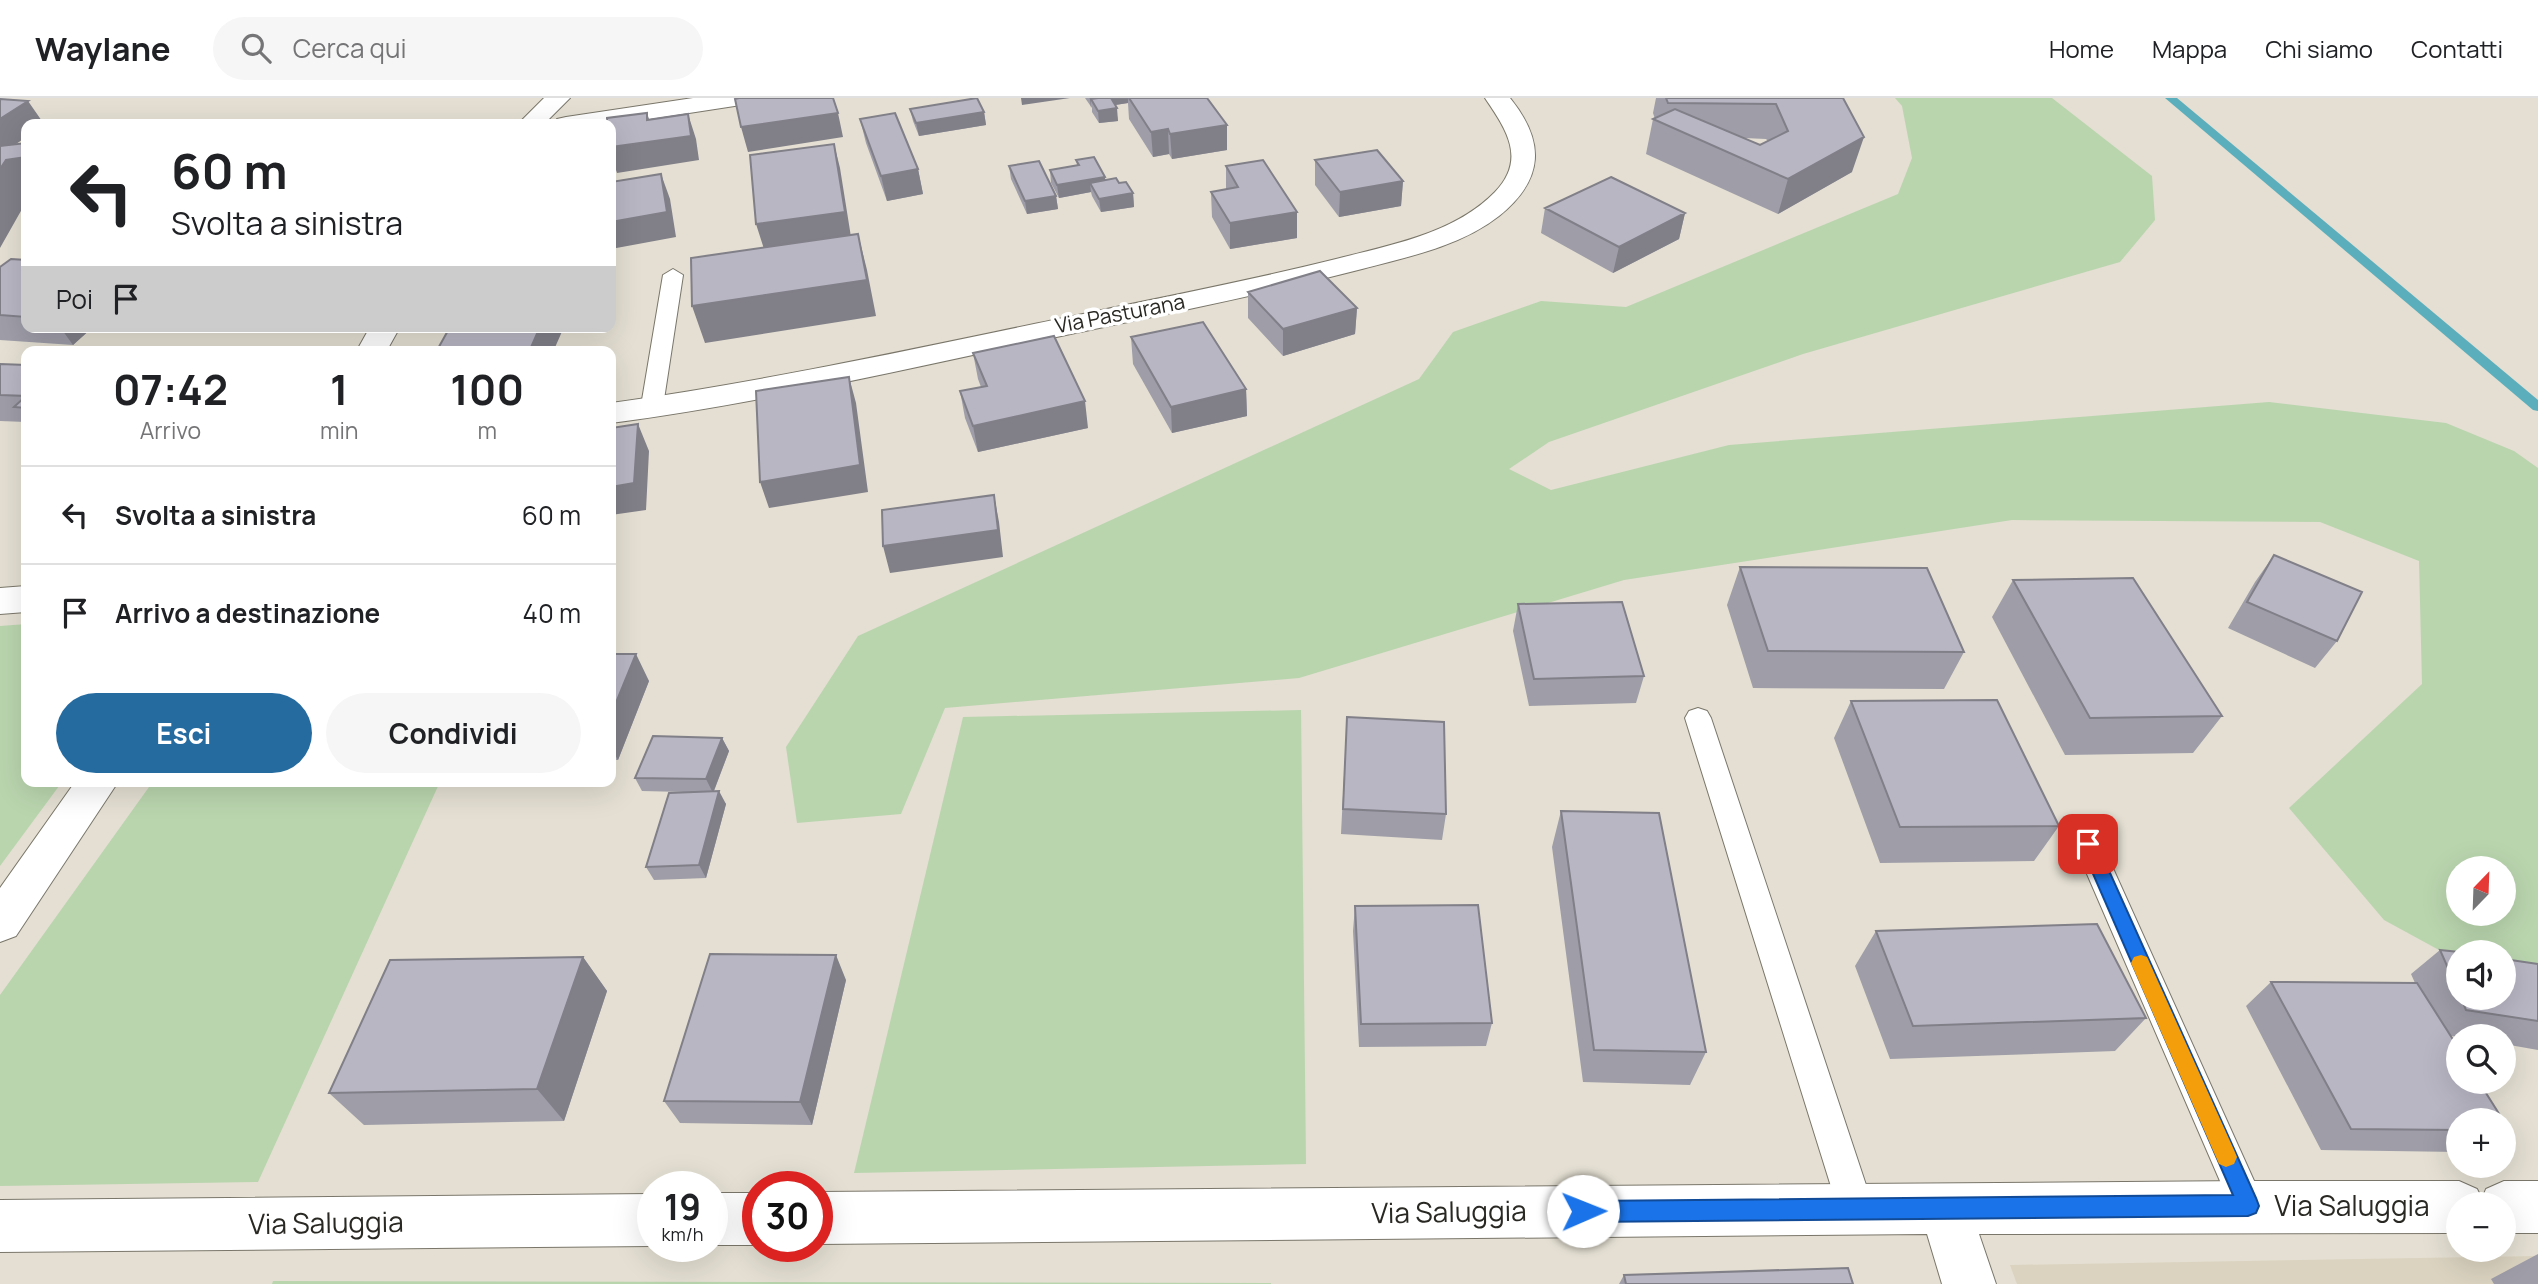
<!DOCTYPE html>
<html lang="it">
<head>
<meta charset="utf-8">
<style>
	body { margin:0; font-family:Manrope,sans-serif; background:#f6f6f6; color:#202124; height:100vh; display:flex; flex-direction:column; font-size:26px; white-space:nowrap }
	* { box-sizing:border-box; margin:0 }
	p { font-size:23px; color:#757577 }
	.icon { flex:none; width:38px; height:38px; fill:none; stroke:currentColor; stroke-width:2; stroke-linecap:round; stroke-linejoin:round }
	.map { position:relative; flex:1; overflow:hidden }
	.sheet { position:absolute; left:21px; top:248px; width:595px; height:441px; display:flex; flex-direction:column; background:#fff; border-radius:14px; box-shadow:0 7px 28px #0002 }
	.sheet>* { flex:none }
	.banner { position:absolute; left:21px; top:21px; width:595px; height:214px; border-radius:14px; box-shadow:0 7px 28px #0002; background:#fff; color:#202124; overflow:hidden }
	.needle { width:46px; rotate:23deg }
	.controls { position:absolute; left:2446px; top:758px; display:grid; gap:14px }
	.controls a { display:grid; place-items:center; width:70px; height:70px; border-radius:50%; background:#fff; box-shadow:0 7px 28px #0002; font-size:35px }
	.speed { position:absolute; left:637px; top:1073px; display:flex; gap:14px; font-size:35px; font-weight:700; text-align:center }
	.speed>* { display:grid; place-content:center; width:91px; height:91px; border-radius:50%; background:#fff; box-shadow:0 7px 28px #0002; line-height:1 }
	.speed small { font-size:18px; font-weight:400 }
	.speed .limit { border:10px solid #d22; background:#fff; color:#111 }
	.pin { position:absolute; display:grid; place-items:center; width:60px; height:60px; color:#fff; margin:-30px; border-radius:14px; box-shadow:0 4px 10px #0006 }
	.me { position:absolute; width:77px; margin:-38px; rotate:89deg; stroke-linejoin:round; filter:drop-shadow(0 0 5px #0008) }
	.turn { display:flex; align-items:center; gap:24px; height:147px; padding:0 35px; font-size:32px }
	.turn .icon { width:91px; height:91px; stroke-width:2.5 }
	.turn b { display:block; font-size:49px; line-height:60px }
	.then { display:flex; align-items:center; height:66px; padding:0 35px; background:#0003; gap:14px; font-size:26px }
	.eta { display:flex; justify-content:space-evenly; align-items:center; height:119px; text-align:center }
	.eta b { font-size:42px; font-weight:700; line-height:49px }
	.button { display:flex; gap:14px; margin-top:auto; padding:14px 35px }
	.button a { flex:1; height:80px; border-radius:42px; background:#256ba0; color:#fff; font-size:28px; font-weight:700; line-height:80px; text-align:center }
	.button a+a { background:#f6f6f6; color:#202124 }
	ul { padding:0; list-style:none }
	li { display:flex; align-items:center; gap:21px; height:98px; padding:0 35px; border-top:2px solid #e0e0e0 }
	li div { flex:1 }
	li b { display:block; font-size:26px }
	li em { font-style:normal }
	header { display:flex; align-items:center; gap:42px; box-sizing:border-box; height:98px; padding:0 35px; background:#fff; border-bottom:2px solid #e0e0e0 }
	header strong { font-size:33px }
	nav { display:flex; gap:38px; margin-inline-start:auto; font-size:24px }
	.search { width:490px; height:63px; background:#f6f6f6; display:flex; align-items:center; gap:18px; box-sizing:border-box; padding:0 24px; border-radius:38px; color:#757577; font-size:26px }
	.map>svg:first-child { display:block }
</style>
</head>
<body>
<header>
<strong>Waylane</strong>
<div class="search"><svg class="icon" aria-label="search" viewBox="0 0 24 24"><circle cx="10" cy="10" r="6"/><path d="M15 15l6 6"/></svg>Cerca qui</div>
<nav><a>Home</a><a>Mappa</a><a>Chi siamo</a><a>Contatti</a></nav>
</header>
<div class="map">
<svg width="2538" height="1186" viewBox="0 0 2538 1186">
	<rect width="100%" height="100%" fill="#e4dfd2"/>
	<path fill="#dbd3c0" d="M2538,1158V1186H2017L2010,1167Z"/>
	<path fill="#b9d5ae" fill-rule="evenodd" d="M1895,0H2052L2152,78L2155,122L2120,164L1803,256L1549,344L1509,371L1551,392L1729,347L2269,304L2446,325L2514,353L2538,370V871L2504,865V854L2459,856L2439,852L2384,822L2289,710L2422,586L2419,463L2320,424L2012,422L1624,482L1299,580L945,610L901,716L797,725L786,649L858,538L1419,281L1453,234L1541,203L1626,209L1898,96L1912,60L1902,8ZM2459,770H2504V816H2459Z
		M26,526V684H62L0,768V528Z
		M1301,612L1306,1066L854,1075L963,619Z
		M439,686L258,1084L0,1088V897L149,689Z
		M273,1183L1271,1185V1186H272Z"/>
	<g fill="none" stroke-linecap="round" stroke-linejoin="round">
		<path fill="#5baebc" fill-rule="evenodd" d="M2165,0H2177L2538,302V313L2533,312Z"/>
		<g stroke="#7a766a" stroke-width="2">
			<path id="service" d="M673,171L683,177L663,308L660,313H644L641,308L663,177Z
				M1698,610L1707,613L1711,620L1874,1111L1868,1123L1856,1128L1844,1123L1838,1111L1685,620L1689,613Z
				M2088,734L2098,738L2102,746L2260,1096L2266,1108L2260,1120L2248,1125L2236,1120L2074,746L2078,738Z"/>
		</g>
		<g stroke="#7a766a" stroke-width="2">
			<path id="minor" d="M544,0H570L544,26H518Z
				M693,0H753L749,5L741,7L611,27L554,26L557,21L566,19Z
				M1485,0H1510C1545,43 1545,81 1499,118C1461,148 1408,159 1362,171C1277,193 1190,211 1104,229C940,263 777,303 611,325V305C770,283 926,248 1083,216C1168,198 1252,182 1336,161C1390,147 1454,136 1495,94C1527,61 1506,31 1485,0Z
				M370,229H400L386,254H356Z
				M26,488V514L0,516V490Z
				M75,684H118L16,838L0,844V790Z
				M2248,1083H2459L2477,1091L2482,1101L2486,1091L2504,1083H2538V1135H2504V1106H2459V1135L1979,1136L1996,1186H1942L1927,1136L817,1146V1094Z
				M712,1095H758V1147H712Z
				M653,1096V1148L0,1154V1102Z"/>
		</g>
		<use href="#service" fill="#fff" fill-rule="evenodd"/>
		<use href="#minor" fill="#fff" fill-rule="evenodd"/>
	</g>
	<path fill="#9e9da8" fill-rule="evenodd" d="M1085,0H1207L1227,27V52L1172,61L1169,56L1153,59L1129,21L1128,5L1115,7L1118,23L1099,25L1092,14V10Z
		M1656,0H1843L1852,74L1778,116L1646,56L1653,21H1655L1653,15ZM1744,40L1766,41L1768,43L1760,47Z
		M910,11L984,14L986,27L919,38L913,23Z
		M860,21L918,71L923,96L887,103L866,45Z
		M1076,62L1105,79V82L1119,85L1133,95L1134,109L1101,114L1092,98L1091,94L1059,100L1051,85L1050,72L1077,67Z
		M1315,62L1403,83L1401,108L1339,119L1315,87Z
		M1009,68L1056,98L1058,111L1027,116L1011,81Z
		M1226,68L1297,114V140L1230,151L1212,119L1211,94L1226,91Z
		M1545,110L1685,115L1679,141L1613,175L1541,135Z
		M26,162V229H93L73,247L0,242V169Z
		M1248,194L1357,210L1355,236L1283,258L1248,220Z
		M1131,239L1246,291L1247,318L1172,335L1133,266Z
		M973,255L1088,330L978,354L965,320L960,293L981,289L978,281Z
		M0,266L26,267V324L0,323Z
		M2274,457L2337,543L2315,570L2228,530L2255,484Z
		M1740,469L1964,554L1944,591L1753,590L1727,507Z
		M2013,482L2222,618L2193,655L2065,657L1992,519Z
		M1518,506L1644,578L1636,605L1529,608L1513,533Z
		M611,556L649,583L618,662H611Z
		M1851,603L2059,728L2034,763L1880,765L1834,640Z
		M1347,619L1446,716L1442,742L1341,736Z
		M722,640L729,653L714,693L726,706L706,780L654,782L646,769L684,694L642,693L635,680Z
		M1561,713L1706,954L1690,987L1583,984L1552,749Z
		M1355,808L1492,925L1486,948L1359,949L1353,833Z
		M1876,833L2146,920L2115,953L1890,961L1855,868Z
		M2440,852L2459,854V900H2504L2538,866V952L2504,946V938H2459V939L2451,938L2459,1022V1054L2321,1052L2246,908L2271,884L2415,885L2411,876Z
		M583,859L607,893L564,1023L364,1027L329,995Z
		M846,882L812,1027L680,1025L664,1003Z
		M2538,1156V1186H2494L2491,1181Z
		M1624,1177L1853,1186H1619Z"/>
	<path fill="#817f88" d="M1021,0H1070L1022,7Z
		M1090,0H1128V5L1096,10L1091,1V10Z
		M28,3L44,26H26V39L2,56L0,53V21Z
		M1117,10L1118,23L1099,25L1098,13Z
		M984,14L986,27L919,38L916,25Z
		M647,15L655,39L688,16L696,41L699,62L617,75L611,57V49L647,22Z
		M838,15L843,39L748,54L741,29Z
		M1227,27V52L1172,61L1170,36Z
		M1168,31L1169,56L1153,59L1151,34Z
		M1864,39L1852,74L1778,116L1788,81Z
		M834,46L840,70L851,139L764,151L756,126Z
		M26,59V104L0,150V71L6,62Z
		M918,71L923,96L887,103L881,78Z
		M661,76L670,101L676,139L611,151V124Z
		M1105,79L1106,92L1090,85L1091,94L1059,100L1057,87Z
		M1403,83L1401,108L1339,119L1340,94Z
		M1133,95L1134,109L1101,114L1099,101Z
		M1056,98L1058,111L1027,116L1025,103Z
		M1297,114V140L1230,151V125Z
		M1685,115L1679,141L1613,175L1619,149Z
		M858,136L867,172L876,218L705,245L692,208Z
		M1357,210L1355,236L1283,258V231Z
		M60,229H93L73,247Z
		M540,229H564L553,254H529Z
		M849,279L856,305L868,394L769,410L760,384Z
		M1246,291L1247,318L1172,335L1171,309Z
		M1085,303L1088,330L978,354L973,328Z
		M638,326L649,353L646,412L611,417V389Z
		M994,397L999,424L1003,459L890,475L883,448Z
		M636,556L649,583L618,662L611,650V617Z
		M722,640L729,653L713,695L706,681Z
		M719,693L726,706L706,780L699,767Z
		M836,857L846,882L812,1027L800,1004Z
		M583,859L607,893L564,1023L537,991Z"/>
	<path fill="#b8b6c3" stroke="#817f88" stroke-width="2" d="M739,0H833L838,15L741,29L735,1Z
		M977,0L984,14L916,25L910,11Z
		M1098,0H1111L1117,10L1098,13L1091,1Z
		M1129,0H1207L1227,27L1170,36L1168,31L1151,34Z
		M1666,0H1843L1864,39L1788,81L1653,21L1675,11L1760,47L1788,33L1776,6L1668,5Z
		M0,1L28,3L0,21Z
		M647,15V22L688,16L691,38L611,49V26H607V20Z
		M895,15L918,71L881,78L860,21Z
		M26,45V59L6,62L0,71V48Z
		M834,46L845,114L756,126L750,57Z
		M1377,52L1403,83L1340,94L1315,62Z
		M1094,59L1105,79L1057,87L1050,72L1079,67L1076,62Z
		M1263,62L1297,114L1230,125L1211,94L1238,89L1226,68Z
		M1039,63L1056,98L1025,103L1009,68Z
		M661,76L667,114L611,124V84Z
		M1611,79L1685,115L1619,149L1545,110Z
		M1116,80L1119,85L1126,84L1133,95L1099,101L1090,85Z
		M858,136L867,182L692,208L691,160Z
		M11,161L26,162V219L0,217V169Z
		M1320,173L1357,210L1283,231L1248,194Z
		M1203,224L1246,291L1171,309L1131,239Z
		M450,229H540L529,254H436Z
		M1054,238L1085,303L973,328L960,293L987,288L973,255Z
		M0,266L26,267V310L14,309L26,298L0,297Z
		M849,279L860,367L760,384L756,293Z
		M638,326L634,385L611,389V330Z
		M994,397L998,432L883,448L882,412Z
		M2274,457L2362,494L2337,543L2247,504Z
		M1740,469L1927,470L1964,554L1768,553Z
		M2133,480L2222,618L2090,620L2013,482Z
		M1622,504L1644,578L1534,581L1518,506Z
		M611,556H636L611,617Z
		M1997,602L2059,728L1900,729L1851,603Z
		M1347,619L1444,624L1446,716L1343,711Z
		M653,638L722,640L706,681L635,680Z
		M719,693L699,767L646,769L669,695Z
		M1561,713L1659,715L1706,954L1594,952Z
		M1478,807L1492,925L1361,926L1355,808Z
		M2097,826L2146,920L1913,928L1876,833Z
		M2440,852L2459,854V895Z
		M710,856L836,857L800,1004L664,1003Z
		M583,859L537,991L329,995L390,862Z
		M2504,861L2538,866V923L2466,912L2461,900H2504Z
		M2271,884L2417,885L2459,951V984H2479L2503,1022H2459V1032L2351,1031Z
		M2504,1024L2509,1032H2504Z
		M1848,1170L1853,1186H1626L1624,1177Z"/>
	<path fill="#1a73e8" stroke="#114b97" stroke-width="2" d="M2088,739L2094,741L2097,746L2256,1100L2259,1108L2256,1115L2248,1118L1583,1124L1575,1121L1572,1113L1575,1106L1583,1103L2233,1097L2080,746L2082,741Z"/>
	<path fill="#f59e0b" d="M2141,857L2147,859L2234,1052L2237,1059L2234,1066L2226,1069L2219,1066L2131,865L2134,859Z"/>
	<g text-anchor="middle" stroke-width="7" stroke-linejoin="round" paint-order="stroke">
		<g font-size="21" fill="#292823" stroke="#fff">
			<text transform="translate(1120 216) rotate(-11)" y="7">Via Pasturana</text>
		</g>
		<g font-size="28" fill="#292823" stroke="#fff">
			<text x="2352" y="1118">Via Saluggia</text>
			<text transform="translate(1449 1114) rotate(-1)" y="10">Via Saluggia</text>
			<text transform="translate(326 1125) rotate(-1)" y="10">Via Saluggia</text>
		</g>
	</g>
</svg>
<div class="controls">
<a><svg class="needle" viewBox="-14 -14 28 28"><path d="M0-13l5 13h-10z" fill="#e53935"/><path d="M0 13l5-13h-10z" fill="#757577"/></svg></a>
<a><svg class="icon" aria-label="sound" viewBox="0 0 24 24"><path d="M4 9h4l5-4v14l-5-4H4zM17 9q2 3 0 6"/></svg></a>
<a><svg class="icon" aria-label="search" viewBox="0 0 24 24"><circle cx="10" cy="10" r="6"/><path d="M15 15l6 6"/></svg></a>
<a>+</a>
<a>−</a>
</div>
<div class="speed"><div>19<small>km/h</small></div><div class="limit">30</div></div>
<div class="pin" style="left:2088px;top:746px;background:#d93025"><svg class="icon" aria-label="arrive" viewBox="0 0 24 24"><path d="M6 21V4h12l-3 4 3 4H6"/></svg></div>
<svg class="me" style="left:1583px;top:1113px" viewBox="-20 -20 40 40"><circle r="19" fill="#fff"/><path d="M0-13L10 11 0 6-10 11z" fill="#1a73e8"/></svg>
<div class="banner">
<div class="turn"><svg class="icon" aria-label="left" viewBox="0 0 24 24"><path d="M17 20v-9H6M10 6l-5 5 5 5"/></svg><div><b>60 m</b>Svolta a sinistra</div></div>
<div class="then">Poi<svg class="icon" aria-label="arrive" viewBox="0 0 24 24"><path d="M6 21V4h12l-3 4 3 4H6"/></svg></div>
</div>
<section class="sheet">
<div class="eta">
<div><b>07:42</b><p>Arrivo</p></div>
<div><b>1</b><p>min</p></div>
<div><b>100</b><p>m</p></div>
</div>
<ul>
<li><svg class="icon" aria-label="left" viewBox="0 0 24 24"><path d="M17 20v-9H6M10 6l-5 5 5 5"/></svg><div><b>Svolta a sinistra</b></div><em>60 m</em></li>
<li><svg class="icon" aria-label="arrive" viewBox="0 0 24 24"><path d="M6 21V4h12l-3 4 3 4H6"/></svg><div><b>Arrivo a destinazione</b></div><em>40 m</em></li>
</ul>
<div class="button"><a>Esci</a><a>Condividi</a></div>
</section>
</div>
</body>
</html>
